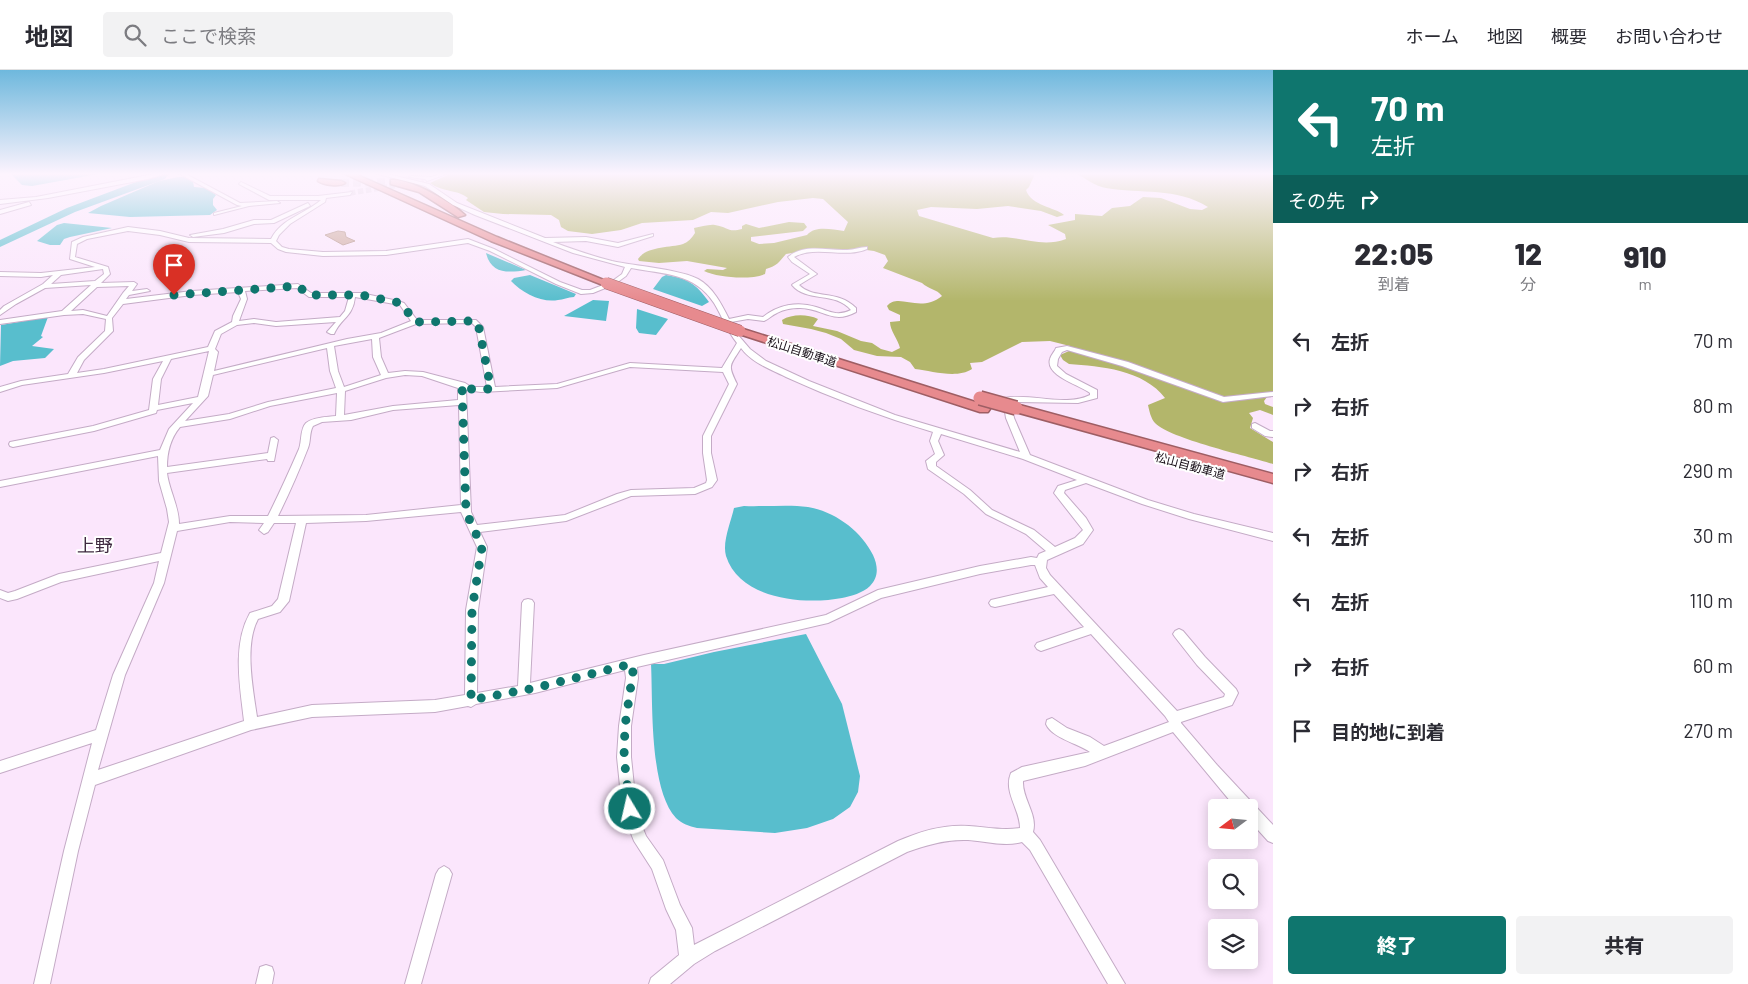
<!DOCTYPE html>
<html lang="ja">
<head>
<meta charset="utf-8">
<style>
	body { margin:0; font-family:Barlow,"Noto Sans JP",sans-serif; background:#f2f2f3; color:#2b2b33; height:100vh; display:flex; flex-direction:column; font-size:19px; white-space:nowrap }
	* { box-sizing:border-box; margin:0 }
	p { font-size:16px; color:#7c7c81 }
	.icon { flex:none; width:28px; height:28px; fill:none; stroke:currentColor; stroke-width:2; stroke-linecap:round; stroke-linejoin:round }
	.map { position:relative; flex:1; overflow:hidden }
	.sheet { display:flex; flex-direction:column; background:#fff; width:475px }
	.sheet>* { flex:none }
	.guide { background:#0f766e; color:#fff; overflow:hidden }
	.needle { width:32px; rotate:254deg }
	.controls { position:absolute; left:1208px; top:729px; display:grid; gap:10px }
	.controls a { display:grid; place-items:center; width:50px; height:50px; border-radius:5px; background:#fff; box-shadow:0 2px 12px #0003; font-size:25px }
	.pin { position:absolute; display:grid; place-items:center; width:42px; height:42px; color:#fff; margin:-51px -21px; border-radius:50% 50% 50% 0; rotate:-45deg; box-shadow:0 0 5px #0007 }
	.pin .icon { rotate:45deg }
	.me { position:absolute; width:55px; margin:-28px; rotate:351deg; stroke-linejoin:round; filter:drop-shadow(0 0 4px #0008) }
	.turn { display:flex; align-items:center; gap:18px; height:105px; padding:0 15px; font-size:22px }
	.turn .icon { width:65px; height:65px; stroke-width:2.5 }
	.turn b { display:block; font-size:35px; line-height:42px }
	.then { display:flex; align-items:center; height:48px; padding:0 15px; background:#0003; gap:10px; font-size:19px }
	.eta { display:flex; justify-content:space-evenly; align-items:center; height:85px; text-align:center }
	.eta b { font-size:30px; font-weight:800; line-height:35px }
	.action { display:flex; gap:10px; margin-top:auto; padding:10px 15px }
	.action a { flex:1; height:58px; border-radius:5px; background:#0f766e; color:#fff; font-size:20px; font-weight:800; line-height:58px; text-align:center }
	.action a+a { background:#f2f2f3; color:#2b2b33 }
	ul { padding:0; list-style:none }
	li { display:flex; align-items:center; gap:15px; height:65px; padding:0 15px }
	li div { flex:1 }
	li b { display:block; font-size:19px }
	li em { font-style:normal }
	header { display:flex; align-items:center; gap:30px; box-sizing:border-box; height:70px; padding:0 25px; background:#fff; border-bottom:1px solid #e1e1e2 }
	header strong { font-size:24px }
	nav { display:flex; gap:28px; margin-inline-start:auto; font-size:18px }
	.search { width:350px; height:45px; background:#f2f2f3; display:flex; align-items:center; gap:12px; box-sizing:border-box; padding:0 18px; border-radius:5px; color:#7c7c81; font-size:19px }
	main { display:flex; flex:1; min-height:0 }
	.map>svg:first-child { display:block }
</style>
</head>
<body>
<header>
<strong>地図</strong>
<div class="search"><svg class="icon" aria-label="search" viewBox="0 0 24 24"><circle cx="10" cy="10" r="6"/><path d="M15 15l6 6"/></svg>ここで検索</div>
<nav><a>ホーム</a><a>地図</a><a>概要</a><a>お問い合わせ</a></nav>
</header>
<main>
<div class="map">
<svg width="1273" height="914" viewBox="0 0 1273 914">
	<rect width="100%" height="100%" fill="#fbe6fc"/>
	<path fill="#b3b66b" d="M452,103H1031L1034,106L1029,117L1026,120C1031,136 1055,137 1064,145L1057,147L1041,141L1008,136L977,139L931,137L917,140L919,146L993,168C1019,164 1039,179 1066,169L1065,164L1048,155L1075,150V144L1102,146L1112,138L1130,136L1143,127L1161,128L1190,139L1202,140L1208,137C1176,117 1141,124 1106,118C1094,116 1086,108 1075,103H1273V326L1267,327L1264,331L1265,334L1273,337V345L1260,340L1249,343L1253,348L1250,358L1273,372V394C1248,386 1171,369 1155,353C1151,349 1149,340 1148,335L1165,328C1144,300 1100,296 1069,294L1063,290L1060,285L1069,281L1070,276L1050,271L1022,272L982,292L970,293L972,299C957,309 932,301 915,299L910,292L901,287L877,286L854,280L841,269L826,263L811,259L783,254L782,250C792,244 807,244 818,249L813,256L837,261L861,271L872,273L881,279L892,282L900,278C898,269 890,261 890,252L900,251V245L889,240L887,236C899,222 919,244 942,226C937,219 928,219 922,213L883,198L888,191L885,185L874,181L859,179H816L786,184C779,192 777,196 766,199L765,204C751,210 719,208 704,201L707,199L723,200L727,198L687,191L659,193L639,191L638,189C647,176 669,178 683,174C688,172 692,168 695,163L694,158C701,157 709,154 715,155C728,157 728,163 742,159V156L746,154L759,158L789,152L804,153L807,157L803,161L751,167V171L759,174L774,173L807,165C816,155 832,160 844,161L848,152L823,129L813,128L778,132L728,143L711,142L693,150L642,153L621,160L592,164L568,161L561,157L559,150L551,145L503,144L484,142L466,130L468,128C457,119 444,123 430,113Z"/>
	<path fill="#58becd" d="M10,103H104L32,116L22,115Z
		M178,107H184L193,112L194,117L206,118L216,125L213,129V135L217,140L210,145L130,147L88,143L101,136L159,111Z
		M64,153L112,158L70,167L64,169L60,175H50L37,171L57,155Z
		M486,183L526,200C508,203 491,204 486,183Z
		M530,205L576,224L574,227C568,227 563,230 558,230C542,233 522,223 511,211L514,208Z
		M666,205C689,209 695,213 709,232L702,236L653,219L662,207Z
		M593,230L609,231L606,251L564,246Z
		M637,239L668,249L656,265L639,263L636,258Z
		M48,247L41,266L43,267L32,276L54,279L45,288L13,291L0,296L1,255Z
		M744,436C765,437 788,434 808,437C836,442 861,461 873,485C878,496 879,507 870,516C863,523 851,526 842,528C805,535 740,530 726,486C722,472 731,452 734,438Z
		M806,564L842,634L860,706L858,722L850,737L833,749L807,758L775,763L697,758C689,756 682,754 676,748C649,719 653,632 651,594H664L714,582Z"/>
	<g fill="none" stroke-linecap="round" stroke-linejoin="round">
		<path fill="#58becd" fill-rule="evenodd" d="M160,103H170L165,109L75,142L0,177V170L67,138Z"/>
	</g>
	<path fill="#cea99e" stroke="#b28f83" d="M338,161L345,162L346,167L355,171L343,175L325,165Z"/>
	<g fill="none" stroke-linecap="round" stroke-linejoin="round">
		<path stroke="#d9c5da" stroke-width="5.5" stroke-dasharray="5.5 2.5" stroke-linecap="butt" d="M350,123L424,111"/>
		<path stroke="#d9c5da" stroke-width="8" stroke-dasharray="8 4" stroke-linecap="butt" d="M341,113L394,112"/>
		<g stroke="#c4abc6" stroke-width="2">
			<path id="minor" d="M159,103H167L148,109L48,128L0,134V130L36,127Z
				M178,103H184L240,133L277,131L280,133L249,136L214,145V143L242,136L237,135Z
				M374,103H383L429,114L457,133L545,168L586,167L618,173L653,164V166L618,177L586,171L553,172C572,179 592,186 612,191C635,196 679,199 698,209C713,217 722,235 729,249L748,245L763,247C778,235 797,231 816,237C829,241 837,247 851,240C835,221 807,233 792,215L793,214L810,204L792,192L788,187C805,173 827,181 847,180C854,180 860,177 867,177V179C844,189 816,175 794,187L817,204L799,215C814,230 837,219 856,238V242C832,255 823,238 800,238C793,238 784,239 777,243C772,245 769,249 764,251L748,249L731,252L738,265L750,279L766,291L809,311L895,345L1020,382L1006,348L1003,330L1004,328C1031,323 1066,337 1090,325V323C1080,315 1045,306 1050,289C1051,285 1055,281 1056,278L1067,276L1128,292L1224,327L1273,322V326L1223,332L1122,296L1067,280L1062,282L1058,289L1057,296L1066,304L1097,320V328L1078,333L1011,332L1014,348L1030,385L1148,430L1194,444L1273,463V471L1189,449L1142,434L1086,413L1065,420L1064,423L1086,448L1093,460L1083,474L1047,490L1046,498L1050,505L1177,641L1224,627L1225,624L1197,595L1175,567L1173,564L1175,561L1179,559L1183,561L1205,587L1236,619L1238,623L1232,635L1181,652V653L1217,695L1273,755V773L1268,771L1249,750V738H1236L1173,662L1085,696L1023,711C1022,729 1038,744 1033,762L1040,770L1125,914H1108L1030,780L1022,772C1004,777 986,771 968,770C946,769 926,775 907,782L715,881L694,894L670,914H649L651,908L679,885L676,860L666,839L652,799L634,771L626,751L621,726L617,687L619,656L626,608L625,600L535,623L476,634L471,637L468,636L435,642L312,647L251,660L95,715L78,781L50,914H34L64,781L92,673L0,703V691L96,660L113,605L154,513L159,491L61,512L17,529L8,531L0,528V520L8,523L15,521L59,504L161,483L169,452L167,439L159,411L158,386L0,417V411L160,380L169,359L193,333L157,340L156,343L94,361L13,377L10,376L9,374L10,372L93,356L149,340L153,309L163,291L104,303L22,315L0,322V317L21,311L68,304L78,287L105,261L106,249L83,244L64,245L0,254V250L62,241L91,215L45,218L16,234L0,245V240L4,236L43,214L53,205L41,207L0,206V202L41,203L95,197L70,189L72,172L83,167L128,157L160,161L189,168L271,169C282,148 305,144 321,130H269L239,114L241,112L270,126H318L352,122L350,125L326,128L325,132L290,154L279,165L276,171L282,177L289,179L323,182L386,181L468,169L494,179L560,212L582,220H590L611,212L622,204L625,197L573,183L475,145L453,135L425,116ZM128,161L160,165L189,172L271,173L278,179L286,182L323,186L386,185L468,173L490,181L556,214L581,224L593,223L615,214L626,206L631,198C663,204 695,203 714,233C722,246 727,261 737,273L722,298L630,293L557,314L495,317L483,257L476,250H417L404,233L398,231L361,223H311L298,214L192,221L126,229L129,225L150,221L147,219L132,221L137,214L134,212L101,213L110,204L108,197L75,187L77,174L87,169ZM103,199L104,204L95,211L51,214L61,205ZM129,216L123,223L107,246L83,240L71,241L97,217ZM297,218L309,227H349L345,241L340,247L276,252L254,249L239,251L247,229L245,221ZM238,222L241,229L233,246L232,252L215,261L208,277L104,299L77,303L84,290L113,261L112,248L123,234L192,225ZM355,227L400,235L411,251L381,263L347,269L214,301L218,282L215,279L221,264L237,255L254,253L276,256L336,252L327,262L331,264H334C341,248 353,247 355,227ZM472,253L476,257L487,317H471L465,313L423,302L405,301L388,303L381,287L379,268L416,254ZM372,269L373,287L381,305L344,317L338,301L334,276ZM327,278L330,301L336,318L268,332L229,344L185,351L208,326L213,305ZM741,278C752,293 770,299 786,307C834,329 883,347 933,362L930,371L935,384L926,391L928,399L964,424L986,444L1026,464L1046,481L1039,484L1037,488L1031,487L980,496L878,520L826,545L644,585L530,613L534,533L532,530L528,529L524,530L522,533L518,616L477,623L478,540L487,477L480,462L566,451L631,426L695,424L712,417L717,410L711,383V366L737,314C727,294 730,296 741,278ZM209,281L198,327L158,335L161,309L171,289ZM630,297L723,302L729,314L703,366V383L707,410L706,413L694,418L631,420L617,424L565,445L477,455L471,442L466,320L481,322L557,318ZM405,305L422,306L458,318V330L393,336L344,345L345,321L386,308ZM337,323L336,346C327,347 313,347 306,353C300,359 302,371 299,379C289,402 279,424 268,446H230L179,454C179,436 169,420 167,403L267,389L268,391H274L278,370L274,367L271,368L268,383L167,397C167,383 170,369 180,357L230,349L270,336ZM459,335L461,435L366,445L278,446C289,424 299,401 308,378C311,371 309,363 313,356L322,352L351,350L393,340ZM941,364L1023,389L1077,410L1058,416L1054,423L1083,460L1075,468L1055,477L1034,460L992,440L970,420L936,396V392L944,385L938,371ZM461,442L477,477L466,540L465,625L435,630L312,635L257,647C253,619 244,575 258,549L280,542L289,531L306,453L366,451ZM230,452L264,453L259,460L264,464L268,462L274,453H296L278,529L272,536L250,543C232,575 240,616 244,651L98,700L125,605L164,513L177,461ZM1031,495H1035L1040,508L1048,517L991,530L989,533L991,536L995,537L1054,524L1084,557L1037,573L1035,576L1037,579L1041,581L1091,564L1165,646L1169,652L1104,676L1090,667L1067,658L1052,648L1047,650L1046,654C1052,668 1077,673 1090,682L1022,697L1011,703C1003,722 1020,739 1020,758C1003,761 986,757 969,756C944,754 921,761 898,771L694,875L692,858L680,835L663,790L646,766L640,751L635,726L631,687V656L638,608L637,597L828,553L881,528L980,504Z
				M442,103H449L427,111L425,109L409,107L411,106L432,107Z
				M29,132L31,135L0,144V140Z
				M308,133L310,136L274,153L254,154L224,163L193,167L190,165L223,159L254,150H271Z
				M1255,353L1270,361H1273V367L1265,366L1252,358V354Z
				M444,796L449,799L452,804L421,914H405L436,804L439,799Z
				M266,895L272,897L274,903L272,914H256L260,897Z"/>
		</g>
		<g stroke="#9e5e64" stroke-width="3">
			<path id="highway" d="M343,103H353L497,167L611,213L606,216L603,215L491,171Z
				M319,109L341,111L345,113C339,117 324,115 318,111Z
				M391,110C410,108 451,132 465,145L458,147L419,122L391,114Z
				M740,258L988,336L990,339L988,342H980L736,263L735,261L736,259Z
				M1016,334L1273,404V413L1012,341L1010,338L1012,335Z"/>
		</g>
		<use href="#minor" fill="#fff" fill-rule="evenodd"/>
		<use href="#highway" fill="#e78a8e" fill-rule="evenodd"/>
		<g stroke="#9e5e64" stroke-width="12" stroke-linecap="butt">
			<path id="highway-bridge-far1" d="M606,213L740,261"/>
		</g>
		<g stroke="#9e5e64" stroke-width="16" stroke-linecap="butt">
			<path id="highway-bridge" d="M980,328L1016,338"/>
		</g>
		<use href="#highway-bridge-far1" stroke="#e78a8e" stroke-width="11"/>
		<use href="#highway-bridge" stroke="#e78a8e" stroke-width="13"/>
	</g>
	<linearGradient id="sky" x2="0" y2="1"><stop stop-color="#6eb8dd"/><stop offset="0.45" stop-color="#fdf4fe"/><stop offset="1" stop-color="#fdf4fe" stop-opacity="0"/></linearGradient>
	<rect width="1273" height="231" fill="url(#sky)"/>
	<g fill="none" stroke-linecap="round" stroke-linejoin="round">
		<path stroke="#0f766e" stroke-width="9" stroke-dasharray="0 16.2" d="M174,225L298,216L309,225H361L396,232L402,234L415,252L474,251L478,253L491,319H470L462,315L466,442L482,477L472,540L471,630L535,618L631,594L633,601L625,656L624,687L630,739"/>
	</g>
	<g text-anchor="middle" stroke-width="4" stroke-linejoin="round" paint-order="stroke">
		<g font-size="12" fill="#160d16" stroke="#fff">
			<text transform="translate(802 282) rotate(18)" y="4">松山自動車道</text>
			<text transform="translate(1190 396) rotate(15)" y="4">松山自動車道</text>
		</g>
		<g font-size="18" fill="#3f2a40" stroke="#fff">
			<text x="95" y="482">上野</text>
		</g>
	</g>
</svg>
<div class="controls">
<a><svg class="needle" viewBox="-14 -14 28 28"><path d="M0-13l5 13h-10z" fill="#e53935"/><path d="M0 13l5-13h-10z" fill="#7c7c81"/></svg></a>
<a><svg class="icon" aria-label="search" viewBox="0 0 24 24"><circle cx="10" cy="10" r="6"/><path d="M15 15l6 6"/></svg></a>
<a><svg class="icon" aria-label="layers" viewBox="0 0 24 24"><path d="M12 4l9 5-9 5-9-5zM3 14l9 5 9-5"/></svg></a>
</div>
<div class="pin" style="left:174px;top:225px;background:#d93025"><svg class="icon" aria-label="arrive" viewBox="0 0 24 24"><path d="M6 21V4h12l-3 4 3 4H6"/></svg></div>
<svg class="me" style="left:630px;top:739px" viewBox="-20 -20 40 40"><circle r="17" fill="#0f766e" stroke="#fff" stroke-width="3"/><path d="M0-11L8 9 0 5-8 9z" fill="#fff"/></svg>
</div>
<section class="sheet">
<div class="guide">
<div class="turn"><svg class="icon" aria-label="left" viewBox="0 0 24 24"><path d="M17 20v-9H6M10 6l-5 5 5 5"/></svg><div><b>70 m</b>左折</div></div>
<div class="then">その先<svg class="icon" aria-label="right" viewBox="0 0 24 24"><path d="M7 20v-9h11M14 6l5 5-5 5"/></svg></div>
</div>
<div class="eta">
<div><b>22:05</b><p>到着</p></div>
<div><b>12</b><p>分</p></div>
<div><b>910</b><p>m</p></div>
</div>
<ul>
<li><svg class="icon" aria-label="left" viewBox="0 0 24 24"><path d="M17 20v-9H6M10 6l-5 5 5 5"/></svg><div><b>左折</b></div><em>70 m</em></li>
<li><svg class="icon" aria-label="right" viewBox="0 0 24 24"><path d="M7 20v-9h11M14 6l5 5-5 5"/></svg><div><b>右折</b></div><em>80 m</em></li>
<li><svg class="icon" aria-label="right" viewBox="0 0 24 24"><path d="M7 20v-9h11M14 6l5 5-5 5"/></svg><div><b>右折</b></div><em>290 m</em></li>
<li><svg class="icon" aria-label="left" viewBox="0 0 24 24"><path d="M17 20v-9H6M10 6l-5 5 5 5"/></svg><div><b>左折</b></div><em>30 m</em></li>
<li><svg class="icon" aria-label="left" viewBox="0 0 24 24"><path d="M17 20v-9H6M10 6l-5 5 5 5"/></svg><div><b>左折</b></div><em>110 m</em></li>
<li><svg class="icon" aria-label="right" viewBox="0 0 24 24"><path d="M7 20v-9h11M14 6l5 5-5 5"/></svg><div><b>右折</b></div><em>60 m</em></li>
<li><svg class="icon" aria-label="arrive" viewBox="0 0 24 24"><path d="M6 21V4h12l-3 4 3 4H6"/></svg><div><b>目的地に到着</b></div><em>270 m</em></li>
</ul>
<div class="action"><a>終了</a><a>共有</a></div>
</section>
</main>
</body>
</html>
